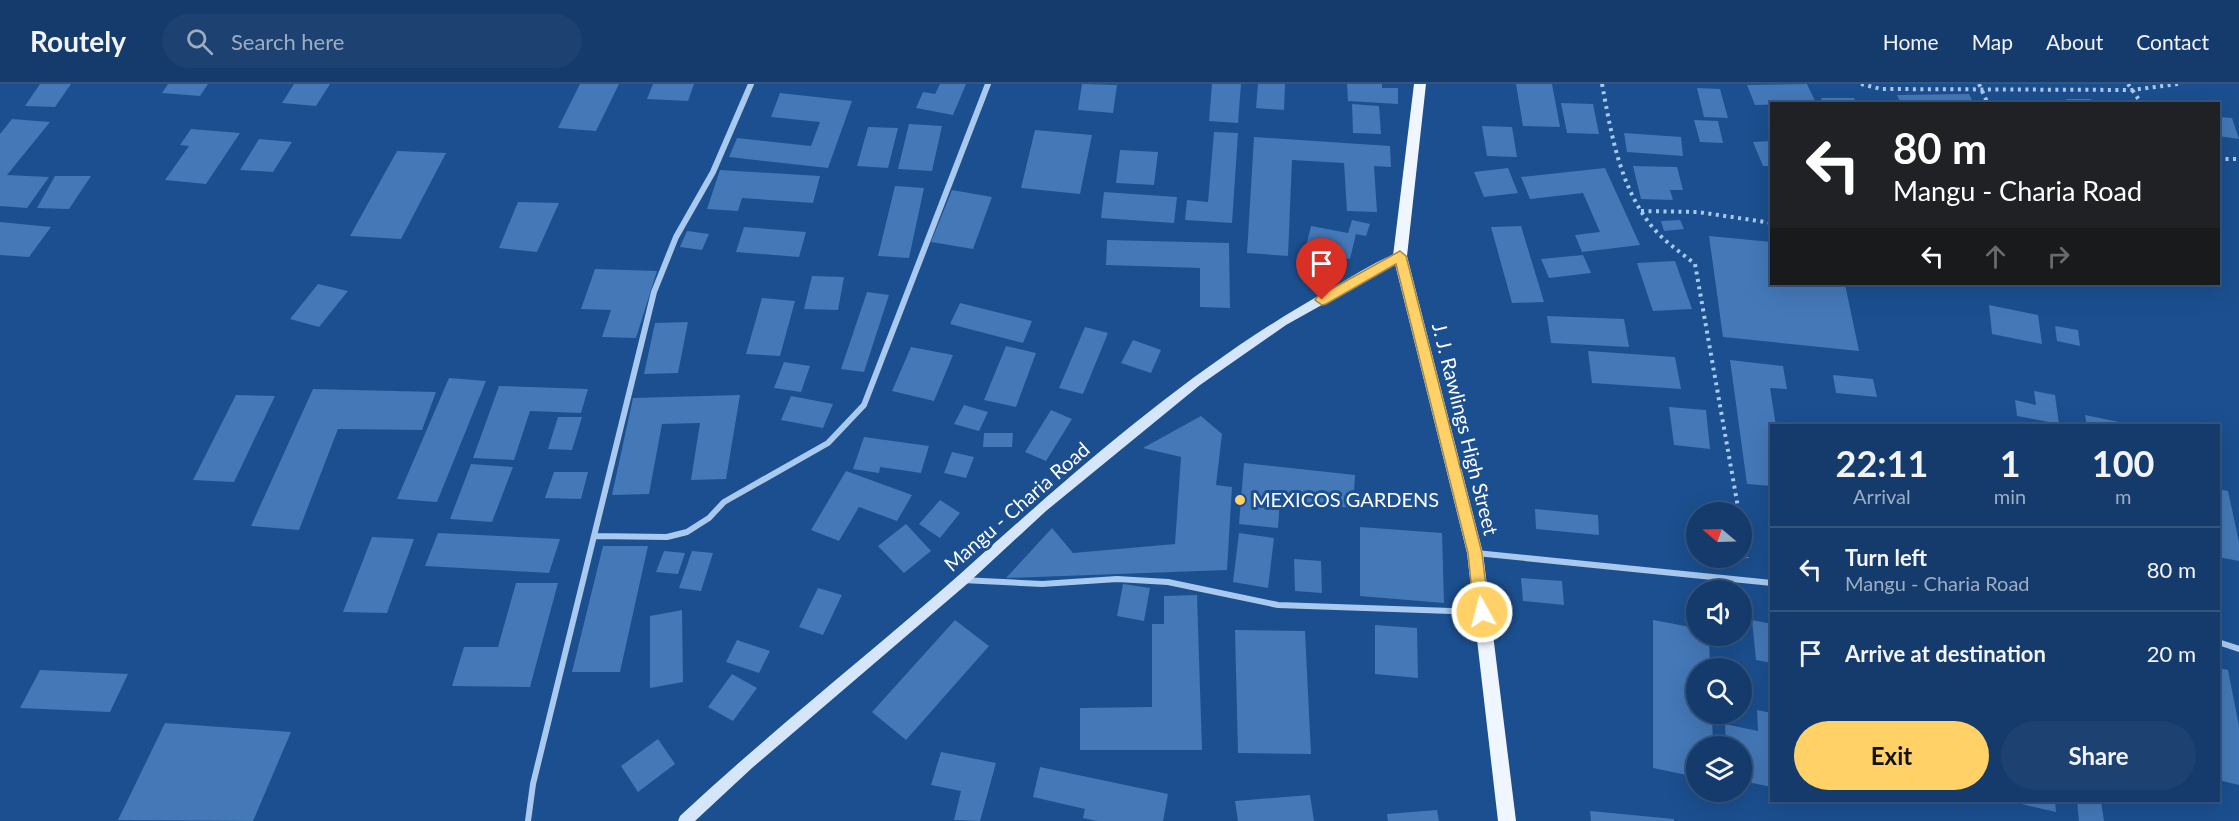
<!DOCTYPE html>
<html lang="en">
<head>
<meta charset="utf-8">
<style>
	body { margin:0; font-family:Lato,sans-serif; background:#1d4271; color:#f1f3f6; height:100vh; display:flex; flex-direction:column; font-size:22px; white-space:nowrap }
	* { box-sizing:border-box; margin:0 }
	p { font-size:20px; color:#9dadc1 }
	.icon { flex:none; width:33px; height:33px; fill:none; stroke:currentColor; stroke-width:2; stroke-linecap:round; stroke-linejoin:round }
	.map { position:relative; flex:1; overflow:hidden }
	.panel { position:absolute; left:1770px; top:340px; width:450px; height:378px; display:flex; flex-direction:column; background:#143b6b; border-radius:0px; box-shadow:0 6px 24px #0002,0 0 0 2px #33557e }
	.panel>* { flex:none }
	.banner { position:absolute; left:1770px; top:18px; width:450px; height:183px; border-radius:0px; box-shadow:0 6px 24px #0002,0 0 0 2px #33557e; background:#202124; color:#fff; overflow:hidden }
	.needle { width:39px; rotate:289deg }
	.fabs { position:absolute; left:1686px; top:418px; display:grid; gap:12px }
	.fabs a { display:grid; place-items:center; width:66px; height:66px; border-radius:50%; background:#143b6b; box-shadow:0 6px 24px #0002,0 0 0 2px #33557e; font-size:30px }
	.pin { position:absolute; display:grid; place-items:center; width:51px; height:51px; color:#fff; margin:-62px -26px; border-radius:50% 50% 50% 0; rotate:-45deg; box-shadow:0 0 6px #0007 }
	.pin .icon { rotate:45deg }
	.me { position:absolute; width:66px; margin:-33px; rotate:353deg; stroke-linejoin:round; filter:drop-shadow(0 0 4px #0008) }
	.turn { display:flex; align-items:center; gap:21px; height:126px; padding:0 24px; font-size:27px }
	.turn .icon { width:78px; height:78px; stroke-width:2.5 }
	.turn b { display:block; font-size:42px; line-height:51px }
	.lanes { display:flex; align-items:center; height:57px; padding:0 24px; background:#0003; justify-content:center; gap:30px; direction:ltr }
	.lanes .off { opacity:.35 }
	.eta { display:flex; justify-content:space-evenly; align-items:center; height:102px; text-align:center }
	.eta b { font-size:36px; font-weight:700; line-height:42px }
	.action { display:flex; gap:12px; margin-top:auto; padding:12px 24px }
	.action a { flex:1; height:69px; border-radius:36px; background:#ffd166; color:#111; font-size:24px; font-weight:700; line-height:69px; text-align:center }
	.action a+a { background:#1d4271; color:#f1f3f6 }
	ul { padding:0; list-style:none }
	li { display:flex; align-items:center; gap:18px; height:84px; padding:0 24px; border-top:2px solid #33557e }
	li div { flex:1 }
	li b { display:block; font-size:22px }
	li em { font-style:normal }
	header { display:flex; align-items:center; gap:36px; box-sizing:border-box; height:84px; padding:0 30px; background:#143b6b; border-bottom:2px solid #33557e }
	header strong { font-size:28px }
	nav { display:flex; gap:33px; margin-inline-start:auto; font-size:21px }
	.search { width:420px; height:54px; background:#1d4271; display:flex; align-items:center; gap:15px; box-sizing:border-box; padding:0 21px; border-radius:33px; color:#9dadc1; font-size:22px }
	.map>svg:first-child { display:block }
</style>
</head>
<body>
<header>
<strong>Routely</strong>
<div class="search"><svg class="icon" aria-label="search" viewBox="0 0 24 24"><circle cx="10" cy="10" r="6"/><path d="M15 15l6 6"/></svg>Search here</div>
<nav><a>Home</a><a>Map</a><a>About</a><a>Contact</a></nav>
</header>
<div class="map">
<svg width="2239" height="737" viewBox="0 0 2239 737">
	<rect width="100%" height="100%" fill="#1b4f8f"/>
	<path fill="#4478b7" d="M40,0H71L55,23L25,22Z
		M168,0H208L200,12L162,9Z
		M294,0H330L316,22L282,19Z
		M580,0H619L596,47L558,44Z
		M653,0H694L688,17L647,15Z
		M940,0H966L953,31L916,24L923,8L935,10Z
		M1082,0L1117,1L1113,29L1078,26Z
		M1212,0H1241L1238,39L1209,37Z
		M1258,0H1285L1284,26L1256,24Z
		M1347,0H1382V4H1398V20L1348,17Z
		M1516,0H1552L1560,43L1523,42Z
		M1807,0L1816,19L1755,21L1747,1Z
		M1697,4L1720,5L1728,34L1704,33Z
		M780,9L852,17L828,84L729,73L737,54L811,62L820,38L771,33Z
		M1969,10L1974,20H1901L1897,11Z
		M1821,14H1854L1856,20H1823Z
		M2066,15H2091L2093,20H2068Z
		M1561,19L1593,20L1599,50L1567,49Z
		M1352,20L1379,22L1381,50L1353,49Z
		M2218,33L2232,34L2239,55L2218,52Z
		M12,35L50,38L7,91L49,93L27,124L0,122V50Z
		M1694,36L1718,37L1723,59L1700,58Z
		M909,40L942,42L932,87L898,85Z
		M1482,42L1512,43L1517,73L1487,72Z
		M868,43L898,44L888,84L857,82Z
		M191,45L240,49L206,100L165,96L189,62L180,61Z
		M1035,46L1092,51L1080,110L1021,104Z
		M1214,48L1238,49L1232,139L1185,136L1187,116L1208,118Z
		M1624,49L1681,53L1683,72L1627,68Z
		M1254,53L1390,62L1391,83L1374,82L1377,128L1347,127L1344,79L1292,76L1288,172L1247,169Z
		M259,55L292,58L273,88L240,86Z
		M1772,57V82H1763L1753,58Z
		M1120,66L1158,68L1154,101L1116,99Z
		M397,67L446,69L401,155L350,152Z
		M1633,82L1677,83L1683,106H1670L1673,116L1641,115Z
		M1508,84L1518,109L1484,113L1474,88Z
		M1605,84L1640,161L1582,168L1575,151L1600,148L1583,109L1530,115L1521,93Z
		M720,86L820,92L813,119L742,114L738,127L707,125Z
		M55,92H91L69,125L37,124Z
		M895,102L924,104L909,174L878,172Z
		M952,106L992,113L973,165L931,158Z
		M1104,108L1177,113L1174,139L1101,134Z
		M518,118L559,119L537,168L499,164Z
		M1352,136L1370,140L1366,152L1356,150L1350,175L1305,166L1311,142L1348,149Z
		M1680,136L1684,145L1664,147L1661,137Z
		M0,138L51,143L29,173L0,171Z
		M1521,142L1544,218L1512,219L1491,143Z
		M744,143L806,148L799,173L736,168Z
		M687,147L709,150L702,166L680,163Z
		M1709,152L1772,158V200H1845L1859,267L1723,253Z
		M1107,156L1229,159L1230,224L1200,223V184L1106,181Z
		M1583,171L1591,189L1549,194L1541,175Z
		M1675,177L1692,225L1653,227L1637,179Z
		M595,185L657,187L636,254L602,253L611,226L581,225Z
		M812,192L844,193L838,226L804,225Z
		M318,200L348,207L319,243L290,235Z
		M867,208L889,211L864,288L841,285Z
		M762,214L795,217L780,272L746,270Z
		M960,219L1032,237L1023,259L950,240Z
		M1989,221L2038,231L2042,260L1992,250Z
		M1547,232L1624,235L1629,263L1551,259Z
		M688,238L678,289L644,290L655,239Z
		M2055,242L2078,246L2080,262L2057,257Z
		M1085,243L1108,249L1083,310L1059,304Z
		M1133,256L1161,266L1151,289L1121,279Z
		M1006,262L1036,269L1016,323L984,316Z
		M911,263L953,271L934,317L892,307Z
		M1588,267L1675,273L1681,305L1592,299Z
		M1730,276L1783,282L1787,305L1770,304L1776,342H1772V402L1747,400Z
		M784,278L810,282L801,308L774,304Z
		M1833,291L1873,295L1877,313L1836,309Z
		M449,294L486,297L437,418L397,415Z
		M499,302L588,305L581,329L530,327L514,376L473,374Z
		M313,305L436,308L422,346L338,345L299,446L251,442Z
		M2034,307L2055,311L2059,340L2017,332L2015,316L2036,321Z
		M236,311L275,312L234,398L193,396Z
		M740,311L726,395L691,396L700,339L662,340L649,410L612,411L633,314Z
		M791,312L833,320L823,344L781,336Z
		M964,321L988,328L979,347L954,340Z
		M1669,323L1706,326L1710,365L1674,361Z
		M1051,326L1072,335L1046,377L1025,368Z
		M2085,331L2134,341V342H2087Z
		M1201,332L1222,350L1216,401L1232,403L1227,486L1006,494L1052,444L1073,469L1175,460L1181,373L1143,364Z
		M558,333H582L572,366L548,365Z
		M984,349H1013L1012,363H983Z
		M864,353L929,362L921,389L880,383L879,389L853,385Z
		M952,368L974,373L966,394L944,389Z
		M1244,379L1355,391L1353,424L1280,416L1278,444L1239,440Z
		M471,380L513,383L492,438L450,435Z
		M846,387L912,411L897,437L859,423L839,457L811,446Z
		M554,388H588L581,415L545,414Z
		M2218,405L2228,407L2239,458V477L2218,473Z
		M940,416L960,429L940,454L919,440Z
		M1535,425L1598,431L1599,451L1536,445Z
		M906,440L931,467L904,489L878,462Z
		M1360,443L1442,449L1444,519L1360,512Z
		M438,449L560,455L549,489L425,482Z
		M1239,449L1274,454L1268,504L1233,498Z
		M372,453L414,455L387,529L343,528Z
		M603,462H648L620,588H572Z
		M664,467L685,469L678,490L656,488Z
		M692,467L713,469L701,507L679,504Z
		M1294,475L1321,477L1322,509L1295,507Z
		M1521,494L1562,497L1564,521L1523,517Z
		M516,499H558L530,603L452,602L464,563H498Z
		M1123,500L1150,504L1144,537L1117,532Z
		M818,504L842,511L823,551L799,543Z
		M1197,511L1202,666H1080V624L1152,623V540H1164V512Z
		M682,526L683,598L650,604V532Z
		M955,536L989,562L906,656L872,628Z
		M1653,536L1696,544V552H1709L1710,585H1696V630H1712L1713,663H1696V693L1653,684Z
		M1752,536L1772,540V579L1756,576Z
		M1375,541L1417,544L1418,594L1375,590Z
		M1235,546L1305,547L1311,670L1238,669Z
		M737,556L770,567L759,589L726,578Z
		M2218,584L2228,586L2239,642V701L2218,696Z
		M40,586L128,590L110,628L20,624Z
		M732,590L757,604L733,637L708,623Z
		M1757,626L1772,629V703L1742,697V663H1726L1725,640L1758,647Z
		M165,639L291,648L253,737L118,736Z
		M658,655L675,680L638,708L621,682Z
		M941,668L996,679L980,737L954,736L961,707L931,701Z
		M1040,683L1168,710L1163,737H1097L1083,734L1085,725L1033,713Z
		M1310,711L1314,737H1238L1235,717Z
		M2014,717H2055L2056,728L2013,718Z
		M2077,717H2101L2104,737H2079Z
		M1437,726L1439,737H1388L1387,730Z
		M1590,727L1674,735V737H1591Z"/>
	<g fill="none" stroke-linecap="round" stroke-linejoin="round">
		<path stroke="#a9c9ee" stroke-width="4" stroke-dasharray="3 4.5" stroke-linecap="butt" d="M1602,0C1611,48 1619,100 1650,140C1662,156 1679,167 1695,180L1739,429
			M1861,0L1881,5L2132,6L2178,0
			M1979,0L1988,20
			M2128,0L2142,20
			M2218,75H2239
			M1641,127L1698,128L1772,139
			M1742,444L1747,474"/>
		<path stroke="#a9c9ee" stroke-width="6" d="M594,452L667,453L687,448L709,434L724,418L828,359L864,321L988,0
			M1476,469L1772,499
			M962,496L1042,500L1117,495L1168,498L1278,521L1480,528
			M2218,558L2239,565
			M528,737L533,700L654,208L676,153L713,88L751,0"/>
		<path fill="#d6e6fa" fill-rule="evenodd" d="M1400,168L1404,169L1405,172L1404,175L1286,241L1200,301L1046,427L967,500L752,684L695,737H678L680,732C770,648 867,572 959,491C1074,388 1191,283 1327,207C1350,194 1375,177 1400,168Z"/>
		<path fill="#f0f6ff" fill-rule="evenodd" d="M1414,0H1426L1407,172L1483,469L1516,737H1498L1467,469L1393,172Z"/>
	</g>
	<path fill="#ffd166" stroke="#a68842" stroke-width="1.5" d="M1400,167L1406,172L1482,469L1489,528L1482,535L1474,528L1468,469L1396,180L1326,220L1322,221L1315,216L1317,213Z"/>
	<circle fill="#ffd166" stroke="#1b4f8f" stroke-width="2" cx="1240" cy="416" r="6"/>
	<g text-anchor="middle" stroke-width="6" stroke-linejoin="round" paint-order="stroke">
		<g font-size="20" fill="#fff" stroke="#1b4f8f">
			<text transform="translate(1465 345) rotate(76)" y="7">J. J. Rawlings High Street</text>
			<text transform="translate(1017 423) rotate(-41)" y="7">Mangu - Charia Road</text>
		</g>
		<g font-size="20" fill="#fff" stroke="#1b4f8f" text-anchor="start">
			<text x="1252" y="423">MEXICOS GARDENS</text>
		</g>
	</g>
</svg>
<div class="fabs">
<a><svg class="needle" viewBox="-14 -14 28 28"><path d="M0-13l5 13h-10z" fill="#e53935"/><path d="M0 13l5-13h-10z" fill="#9dadc1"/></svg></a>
<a><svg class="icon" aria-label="sound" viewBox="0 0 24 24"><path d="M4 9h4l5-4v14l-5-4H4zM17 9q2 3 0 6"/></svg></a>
<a><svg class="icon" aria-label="search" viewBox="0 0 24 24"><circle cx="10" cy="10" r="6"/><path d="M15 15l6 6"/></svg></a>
<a><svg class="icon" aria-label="layers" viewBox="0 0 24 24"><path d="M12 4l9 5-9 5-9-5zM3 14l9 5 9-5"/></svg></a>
</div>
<div class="pin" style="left:1322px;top:216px;background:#d93025"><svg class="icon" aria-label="arrive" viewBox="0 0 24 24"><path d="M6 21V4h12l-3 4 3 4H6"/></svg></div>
<svg class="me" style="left:1482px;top:528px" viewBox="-20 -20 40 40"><circle r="17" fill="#ffd166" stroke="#fff" stroke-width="3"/><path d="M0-11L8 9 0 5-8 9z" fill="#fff"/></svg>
<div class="banner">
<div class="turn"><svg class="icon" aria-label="left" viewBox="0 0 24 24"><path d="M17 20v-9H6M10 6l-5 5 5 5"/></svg><div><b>80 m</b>Mangu - Charia Road</div></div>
<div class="lanes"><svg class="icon" aria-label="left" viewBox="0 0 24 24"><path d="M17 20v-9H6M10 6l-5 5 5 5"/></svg><svg class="icon off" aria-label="ahead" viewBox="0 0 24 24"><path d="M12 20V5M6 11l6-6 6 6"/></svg><svg class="icon off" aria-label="right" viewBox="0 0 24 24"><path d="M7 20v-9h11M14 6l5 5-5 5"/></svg></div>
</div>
<section class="panel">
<div class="eta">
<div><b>22:11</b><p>Arrival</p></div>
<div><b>1</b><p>min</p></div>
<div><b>100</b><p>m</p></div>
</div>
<ul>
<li><svg class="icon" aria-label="left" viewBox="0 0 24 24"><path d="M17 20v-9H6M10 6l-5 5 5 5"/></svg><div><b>Turn left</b><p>Mangu - Charia Road</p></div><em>80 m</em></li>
<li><svg class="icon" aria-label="arrive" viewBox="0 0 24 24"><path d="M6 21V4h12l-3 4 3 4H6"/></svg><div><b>Arrive at destination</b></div><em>20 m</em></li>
</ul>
<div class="action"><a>Exit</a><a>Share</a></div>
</section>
</div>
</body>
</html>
